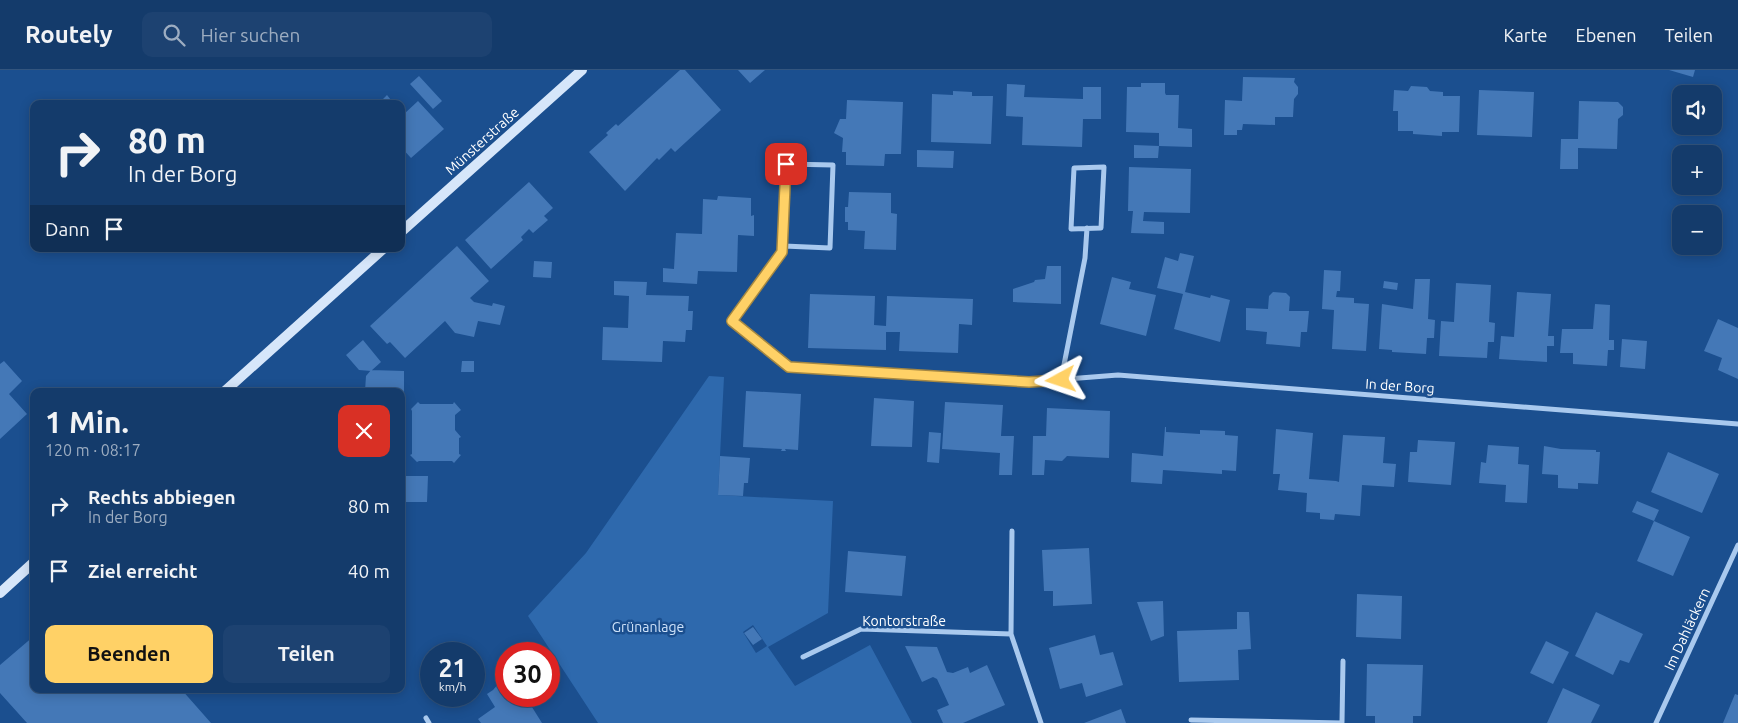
<!DOCTYPE html>
<html lang="de">
<head>
<meta charset="utf-8">
<style>
	body { margin:0; font-family:Ubuntu,sans-serif; background:#1d4271; color:#f1f3f6; height:100vh; display:flex; flex-direction:column; font-size:19px; white-space:nowrap }
	* { box-sizing:border-box; margin:0 }
	p { font-size:16px; color:#9dadc1 }
	.icon { flex:none; width:28px; height:28px; fill:none; stroke:currentColor; stroke-width:2; stroke-linecap:round; stroke-linejoin:round }
	.map { position:relative; flex:1; overflow:hidden }
	.side { position:absolute; left:30px; top:318px; width:375px; height:305px; display:flex; flex-direction:column; background:#143b6b; border-radius:10px; box-shadow:0 2px 12px #0003,0 0 0 1px #33557e }
	.side>* { flex:none }
	.top-card { position:absolute; left:30px; top:30px; width:375px; height:152px; border-radius:10px; box-shadow:0 2px 12px #0003,0 0 0 1px #33557e; background:#143b6b; color:#f1f3f6; overflow:hidden }
	.buttons { position:absolute; left:1672px; top:15px; display:grid; gap:10px }
	.buttons a { display:grid; place-items:center; width:50px; height:50px; border-radius:10px; background:#143b6b; box-shadow:0 2px 12px #0003,0 0 0 1px #33557e; font-size:25px }
	.speed { position:absolute; left:420px; top:572px; display:flex; gap:10px; font-size:25px; font-weight:700; text-align:center }
	.speed>* { display:grid; place-content:center; width:65px; height:65px; border-radius:50%; background:#143b6b; box-shadow:0 2px 12px #0003,0 0 0 1px #33557e; line-height:1 }
	.speed small { font-size:12px; font-weight:400 }
	.speed .limit { border:8px solid #d22; background:#fff; color:#111 }
	.pin { position:absolute; display:grid; place-items:center; width:42px; height:42px; color:#fff; margin:-21px; border-radius:10px; box-shadow:0 2px 8px #0006 }
	.me { position:absolute; width:55px; margin:-28px; rotate:265deg; stroke-linejoin:round; filter:drop-shadow(0 0 4px #0008) }
	.turn { display:flex; align-items:center; gap:18px; height:105px; padding:0 15px; font-size:22px }
	.turn .icon { width:65px; height:65px; stroke-width:2.5 }
	.turn b { display:block; font-size:35px; line-height:42px }
	.then { display:flex; align-items:center; height:48px; padding:0 15px; background:#0003; gap:10px; font-size:19px }
	.round { display:grid; place-items:center; flex:none; width:52px; height:52px; border-radius:10px; background:#1d4271 }
	.overview { display:flex; align-items:center; justify-content:space-between; height:85px; padding:0 15px }
	h1 { font-size:30px; font-weight:600; line-height:38px }
	.button { display:flex; gap:10px; margin-top:auto; padding:10px 15px }
	.button a { flex:1; height:58px; border-radius:10px; background:#ffd166; color:#111; font-size:20px; font-weight:600; line-height:58px; text-align:center }
	.button a+a { background:#1d4271; color:#f1f3f6 }
	ul { padding:0; list-style:none }
	li { display:flex; align-items:center; gap:15px; height:65px; padding:0 15px }
	li div { flex:1 }
	li b { display:block; font-size:19px }
	li em { font-style:normal }
	header { display:flex; align-items:center; gap:30px; box-sizing:border-box; height:70px; padding:0 25px; background:#143b6b; border-bottom:1px solid #33557e }
	header strong { font-size:24px }
	nav { display:flex; gap:28px; margin-inline-start:auto; font-size:18px }
	.search { width:350px; height:45px; background:#1d4271; display:flex; align-items:center; gap:12px; box-sizing:border-box; padding:0 18px; border-radius:10px; color:#9dadc1; font-size:19px }
	.map>svg:first-child { display:block }
</style>
</head>
<body>
<header>
<strong>Routely</strong>
<div class="search"><svg class="icon" aria-label="search" viewBox="0 0 24 24"><circle cx="10" cy="10" r="6"/><path d="M15 15l6 6"/></svg>Hier suchen</div>
<nav><a>Karte</a><a>Ebenen</a><a>Teilen</a></nav>
</header>
<div class="map">
<svg width="1738" height="653" viewBox="0 0 1738 653">
	<rect width="100%" height="100%" fill="#1b4f8f"/>
	<path fill="#2e69ad" fill-rule="evenodd" d="M709,306L724,307L718,425L833,431L828,543L768,577L795,616L870,575L912,653H598L528,546L586,483ZM753,555L767,576L756,583L743,562Z"/>
	<path fill="#4478b7" d="M680,0H685L721,40L675,82L671,78L659,90L657,88L625,121L589,82L608,65L606,63L616,54L618,56Z
		M738,0H765L750,13Z
		M1669,0H1695L1693,7Z
		M419,6L442,31L433,39L410,14Z
		M1243,7L1295,8L1294,12L1298,17V24L1294,29L1293,47H1275V55L1243,54L1242,60H1237V65H1224L1225,30L1242,31Z
		M1141,13H1165V23L1166,25H1179L1178,58L1192,59V77L1159,76L1158,88H1134V75L1159,76V63L1126,62L1127,17H1141Z
		M1007,14L1025,15L1024,27L1083,29V17H1101V49H1083L1082,77L1022,75L1023,47L1006,46Z
		M1411,16L1427,17L1430,21L1443,22V26H1460L1459,62H1442V66L1413,64V61H1398V41H1393L1394,20L1408,21Z
		M1479,20L1534,22L1532,67L1477,65Z
		M953,21L972,22V26H993L991,74L931,72L932,24L953,25Z
		M387,25L394,34H378Z
		M847,30L903,32L901,84H885L884,96L846,95V82H842L843,68L834,63L840,49H846Z
		M418,31L444,59L411,88L401,77V41L404,44Z
		M1579,31L1618,32L1623,37V45L1618,49L1617,79L1578,78V99H1560L1561,69H1578Z
		M917,80L954,81L953,98L917,97Z
		M1129,97L1191,99L1190,143L1144,142L1143,151L1164,152V164L1131,163L1133,141H1128Z
		M529,112L553,138L544,146L548,150L533,163L529,159L521,167L523,170L491,199L465,170Z
		M849,122L891,123V143L897,144L896,180L864,179L865,161L848,160V152H845V137H848Z
		M718,126L751,128V146L754,145V166L738,165L737,202L698,201L697,214L663,212V198L674,199L676,163L702,164L703,129L717,130Z
		M457,176L489,211L470,228L474,232L492,236L493,233L505,236L500,255L478,251L474,267L455,263L445,251L405,288L390,272L387,274L370,256Z
		M1180,183L1194,186L1185,222L1210,228L1211,225L1230,230L1220,272L1174,259L1183,224L1157,218L1165,187L1178,191Z
		M534,191L552,192L551,208L533,207Z
		M1047,196H1061V234L1013,232V219L1034,212L1035,210L1045,209Z
		M1324,200L1341,201L1340,221H1337L1336,227L1354,228V233L1369,234L1366,281L1332,279L1334,240L1322,239Z
		M1112,207L1131,212L1129,219L1156,225L1146,266L1100,254Z
		M1415,209H1430L1428,249L1435,250L1434,268H1427L1426,284L1392,282V280L1379,279L1382,234L1413,239Z
		M614,211L647,212L646,225L689,226L688,241H693L692,260H686L685,272L663,271L662,292L602,290L603,257L628,258L629,226L614,225Z
		M1384,211L1398,213L1397,220L1383,218Z
		M1456,213L1491,215L1489,252L1495,253L1494,272H1488L1487,288L1439,286L1441,251L1454,252Z
		M1273,222L1286,223L1290,227L1289,241H1309L1307,262H1301L1300,277L1266,274L1267,262L1246,260V238L1268,239L1269,226Z
		M1517,222L1551,224L1548,266H1554V276H1547V292L1499,289L1501,266L1514,267Z
		M810,224L875,226L874,255L886,256L887,226L973,229L972,255L959,254L958,283L899,281L900,262H886V280L808,278Z
		M1595,234L1610,235L1609,270H1614V280H1608L1607,296L1573,294V283H1560L1562,259H1593Z
		M1718,249L1738,258V309L1718,300L1722,288L1704,281Z
		M1622,269L1647,271L1645,299L1620,297Z
		M363,270L381,292L371,301L359,300L346,285Z
		M4,291L22,311L9,324L27,344L0,369V294Z
		M462,291H474V302H461Z
		M371,300L404,301V336L401,338V321H365L366,306Z
		M746,321L801,324L798,380L785,379L786,381H781L782,379L743,377Z
		M874,328L914,331L912,377L871,376Z
		M418,332L420,334H453L454,332L461,340L455,345V360L461,367L459,368V384L461,385L454,393L452,391H419L417,392L410,385L412,384V341L411,339Z
		M945,332L1003,335L1001,366H1014L1012,405H999L1000,383L942,379Z
		M1047,338L1110,341L1109,388L1067,386L1062,391L1045,390L1044,405H1032L1033,366H1046Z
		M1165,357H1166V362L1200,364V360L1225,361V365L1238,366L1236,401L1222,400V404L1163,400L1162,414L1131,412L1132,383L1163,386Z
		M1276,359L1313,363L1309,409L1336,411L1339,412L1343,365L1385,367L1383,393L1396,394L1394,417L1362,415L1360,446L1335,444L1334,450L1320,449V443L1306,442L1307,423L1278,420L1280,404H1273Z
		M929,362L941,363L939,393L927,392Z
		M1418,370L1455,372L1451,415L1408,412L1410,382H1417Z
		M1488,375L1519,377L1518,394L1529,395L1527,433L1505,432L1506,415L1479,413L1481,392L1486,393Z
		M1544,376L1561,379L1596,380V382H1600L1598,414L1578,413V419L1558,418V405L1542,404Z
		M1668,382L1719,404L1702,443L1651,422Z
		M720,386L750,388L748,413H744L743,426L718,425Z
		M402,406H428L427,432H401Z
		M1637,431L1659,440L1654,451L1632,442Z
		M1654,451L1690,467L1673,506L1637,491Z
		M1089,478L1092,534L1053,536V521H1044L1042,480Z
		M848,481L906,486L902,526L845,522Z
		M1357,524L1402,526L1401,569L1356,567Z
		M1163,531L1164,566L1151,571L1137,532Z
		M1237,542H1249L1251,579L1238,580L1239,610L1179,612L1177,561L1237,559Z
		M1596,542L1643,564L1629,593L1620,590L1613,605L1575,586Z
		M753,557L762,569L753,575L744,563Z
		M1095,565L1100,585L1113,582L1123,615L1086,627L1082,613L1060,619L1049,578Z
		M34,566V619H181L211,653H27L0,623V595Z
		M1546,571L1569,582L1553,614L1530,603Z
		M905,576L937,577L947,602L953,603L968,597L970,603L987,595L1005,635L963,653H943L937,640L949,635L937,609L933,607L922,612Z
		M1367,594L1423,595L1421,646H1413V653H1375V646H1366Z
		M506,605V626H525L542,653H481L478,649L495,637L487,624L493,620Z
		M1563,618L1600,635L1591,653H1547Z
		M1735,624L1738,625V653H1723Z
		M1121,639L1126,653H1084Z"/>
	<g fill="none" stroke-linecap="round" stroke-linejoin="round">
		<path stroke="#a9c9ee" stroke-width="5" d="M1104,97L1101,158L1071,159L1074,98Z
			M784,176L830,178L833,95L786,94L782,183L732,251L789,297L1029,312L1118,305L1738,354
			M1061,310L1085,188L1087,158
			M1012,461L1011,564L1041,653
			M803,587L861,559L1011,564
			M426,648L429,653
			M1191,650L1342,653
			M1342,652L1343,591
			M1656,653L1738,475"/>
		<path stroke="#d6e6fa" stroke-width="10" d="M401,162L582,0
			M225,321L383,179
			M0,523L34,492"/>
	</g>
	<g fill="none" stroke-linecap="round" stroke-linejoin="round">
		<g stroke="#a68842" stroke-width="12">
			<path id="route" d="M786,94L782,182L732,251L789,297L1029,312L1061,310"/>
		</g>
		<use href="#route" stroke="#ffd166" stroke-width="9"/>
	</g>
	<g text-anchor="middle" stroke-width="5" stroke-linejoin="round" paint-order="stroke">
		<g font-size="14" fill="#fff" stroke="#1b4f8f">
			<text transform="translate(482 71) rotate(-42)" y="5">Münsterstraße</text>
			<text transform="translate(1400 316) rotate(4)" y="5">In der Borg</text>
			<text x="904" y="556">Kontorstraße</text>
			<text transform="translate(1687 559) rotate(-65)" y="5">Im Dahläckern</text>
		</g>
		<g font-size="14" fill="#cfe3fa" stroke="#1b4f8f">
			<text x="648" y="562">Grünanlage</text>
		</g>
	</g>
</svg>
<div class="buttons">
<a><svg class="icon" aria-label="sound" viewBox="0 0 24 24"><path d="M4 9h4l5-4v14l-5-4H4zM17 9q2 3 0 6"/></svg></a>
<a>+</a>
<a>−</a>
</div>
<div class="speed"><div>21<small>km/h</small></div><div class="limit">30</div></div>
<div class="pin" style="left:786px;top:94px;background:#d93025"><svg class="icon" aria-label="arrive" viewBox="0 0 24 24"><path d="M6 21V4h12l-3 4 3 4H6"/></svg></div>
<svg class="me" style="left:1061px;top:310px" viewBox="-20 -20 40 40"><path d="M0-17L14 15 0 8-14 15z" fill="#ffd166" stroke="#fff" stroke-width="4"/></svg>
<div class="top-card">
<div class="turn"><svg class="icon" aria-label="right" viewBox="0 0 24 24"><path d="M7 20v-9h11M14 6l5 5-5 5"/></svg><div><b>80 m</b>In der Borg</div></div>
<div class="then">Dann<svg class="icon" aria-label="arrive" viewBox="0 0 24 24"><path d="M6 21V4h12l-3 4 3 4H6"/></svg></div>
</div>
<section class="side">
<div class="overview"><div><h1>1 Min.</h1><p>120 m · 08:17</p></div><a class="round" style="background:#d93025;color:#fff"><svg class="icon" aria-label="close" viewBox="0 0 24 24"><path d="M6 6l12 12M18 6L6 18"/></svg></a></div>
<ul>
<li><svg class="icon" aria-label="right" viewBox="0 0 24 24"><path d="M7 20v-9h11M14 6l5 5-5 5"/></svg><div><b>Rechts abbiegen</b><p>In der Borg</p></div><em>80 m</em></li>
<li><svg class="icon" aria-label="arrive" viewBox="0 0 24 24"><path d="M6 21V4h12l-3 4 3 4H6"/></svg><div><b>Ziel erreicht</b></div><em>40 m</em></li>
</ul>
<div class="button"><a>Beenden</a><a>Teilen</a></div>
</section>
</div>
</body>
</html>
